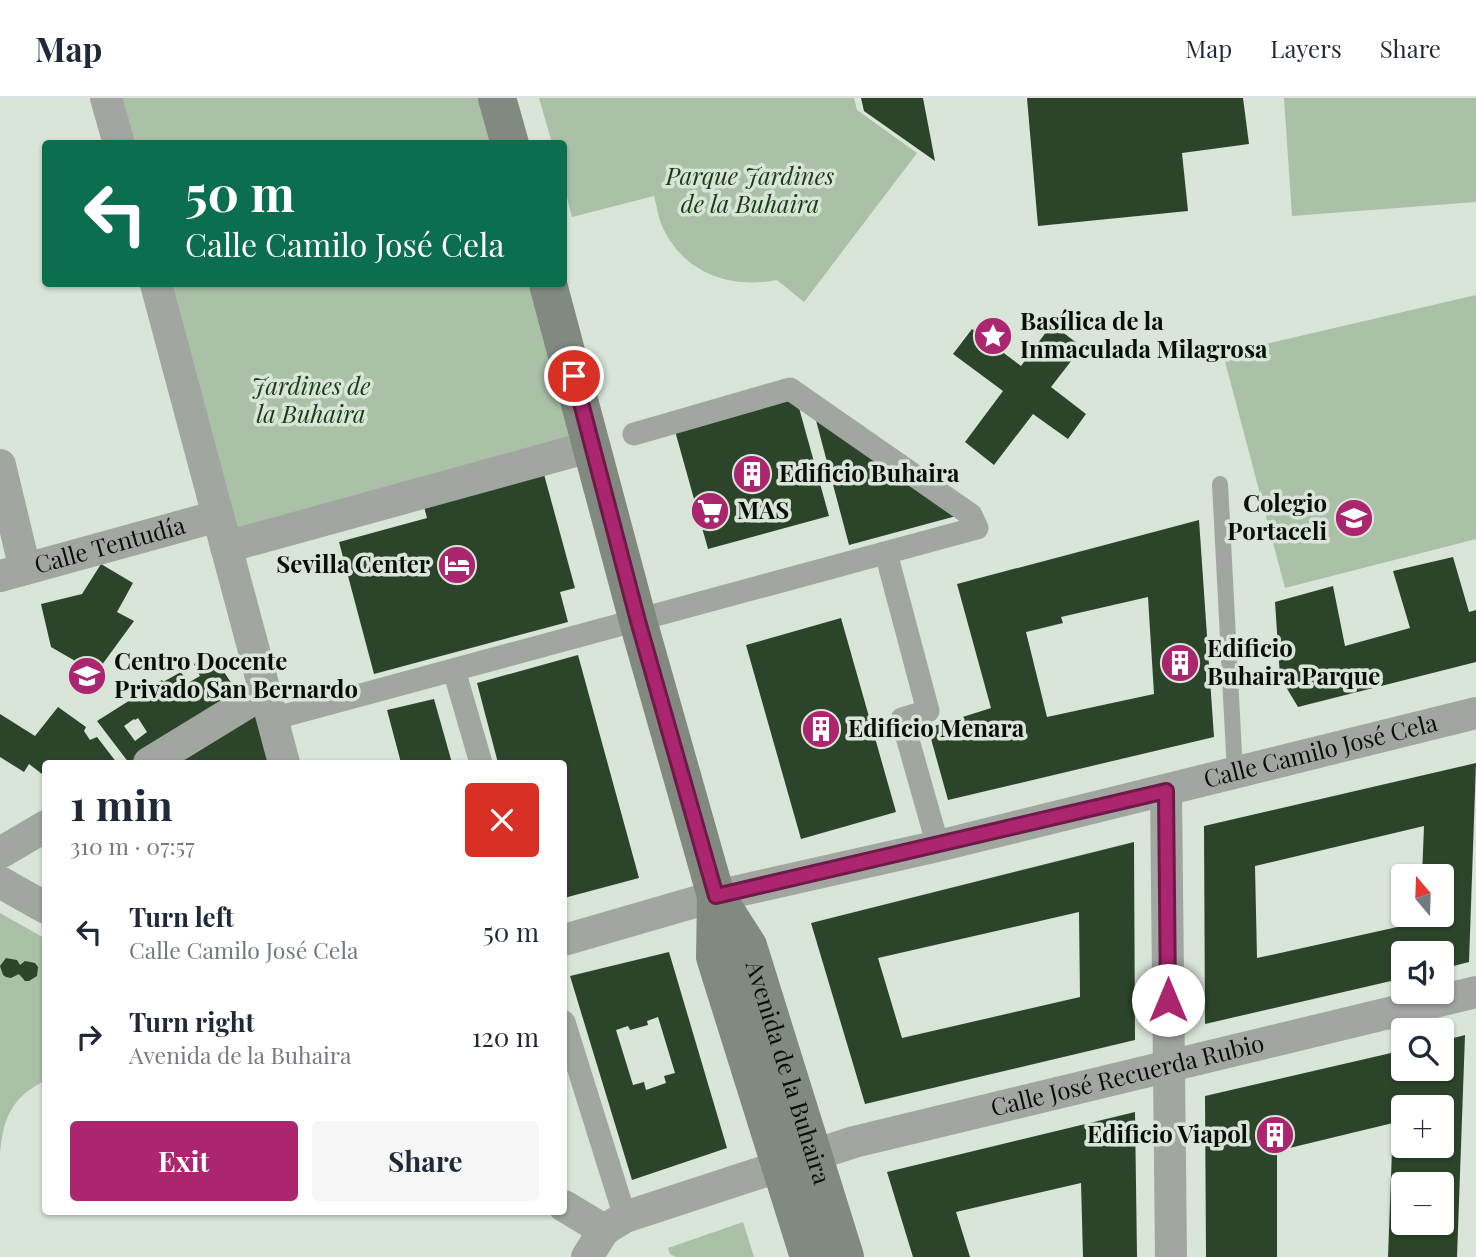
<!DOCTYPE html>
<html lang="en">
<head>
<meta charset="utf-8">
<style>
	body { margin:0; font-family:"Playfair Display",serif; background:#f6f6f7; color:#1f2937; height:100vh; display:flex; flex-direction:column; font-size:26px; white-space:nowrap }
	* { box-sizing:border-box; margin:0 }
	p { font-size:23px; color:#747a83 }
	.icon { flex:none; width:38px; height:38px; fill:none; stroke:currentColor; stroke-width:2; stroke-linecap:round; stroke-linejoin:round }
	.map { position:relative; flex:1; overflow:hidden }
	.side { position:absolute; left:42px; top:662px; width:525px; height:455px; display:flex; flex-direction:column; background:#fff; border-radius:7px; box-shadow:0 2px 5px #0004 }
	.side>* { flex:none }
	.hud { position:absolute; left:42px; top:42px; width:525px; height:147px; border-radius:7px; box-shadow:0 2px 5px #0004; background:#0b6e4f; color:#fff; overflow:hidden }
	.needle { width:46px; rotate:341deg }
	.controls { position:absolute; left:1391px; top:766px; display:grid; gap:14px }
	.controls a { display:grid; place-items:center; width:63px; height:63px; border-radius:7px; background:#fff; box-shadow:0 2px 5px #0004; font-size:35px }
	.pin { position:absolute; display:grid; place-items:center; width:60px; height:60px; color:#fff; margin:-30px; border:4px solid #fff; border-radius:50%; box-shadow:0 2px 7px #0007 }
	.me { position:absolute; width:77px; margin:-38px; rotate:0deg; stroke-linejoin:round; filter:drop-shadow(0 0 5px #0008) }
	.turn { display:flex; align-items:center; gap:24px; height:147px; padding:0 28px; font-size:32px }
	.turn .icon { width:91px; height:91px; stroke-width:2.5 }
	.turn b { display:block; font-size:49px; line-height:60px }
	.round { display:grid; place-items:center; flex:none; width:74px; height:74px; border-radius:7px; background:#f6f6f7 }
	.head { display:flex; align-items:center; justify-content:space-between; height:119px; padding:0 28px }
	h1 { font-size:42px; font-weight:700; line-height:52px }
	.cta { display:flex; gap:14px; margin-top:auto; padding:14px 28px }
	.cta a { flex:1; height:80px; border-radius:7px; background:#ab266f; color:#fff; font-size:28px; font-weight:700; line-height:80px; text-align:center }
	.cta a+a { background:#f6f6f7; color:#1f2937 }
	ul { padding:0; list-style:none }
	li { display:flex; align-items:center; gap:21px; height:105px; padding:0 28px }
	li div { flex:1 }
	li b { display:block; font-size:26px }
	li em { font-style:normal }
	header { display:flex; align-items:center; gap:42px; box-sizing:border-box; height:98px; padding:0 35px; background:#fff; border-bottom:2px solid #e0e1e3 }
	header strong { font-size:33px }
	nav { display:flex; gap:38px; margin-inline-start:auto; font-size:24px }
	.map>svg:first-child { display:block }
</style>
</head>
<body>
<header>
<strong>Map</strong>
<nav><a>Map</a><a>Layers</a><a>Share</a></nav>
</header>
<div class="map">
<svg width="1476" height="1159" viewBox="0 0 1476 1159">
	<rect width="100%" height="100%" fill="#d9e5d8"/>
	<path fill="#aac1a7" d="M108,0H497L510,45H120Z
		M539,0H854L857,12L917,55L804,204L777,182C730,191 684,175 663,130C658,120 657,108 654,98L572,119L564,88V46L552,45Z
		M1284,0H1476V104L1292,118Z
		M157,186H548L593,348L226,449Z
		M1476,197V441L1285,490L1223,256Z
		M0,815L46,841L45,983C11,999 3,1021 0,1056Z
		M743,1124L754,1159H676L670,1156L668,1150Z"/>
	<path fill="#2c452a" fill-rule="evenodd" d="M861,0H923L935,63L864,13Z
		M1027,0H1243L1249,46L1182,55L1188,113L1038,128Z
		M1052,226L1082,249L1051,289L1086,316L1068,341L1033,316L994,367L965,344L1003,293L953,256L972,231L1021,268Z
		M796,299L829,418L708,451L675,333Z
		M813,311L960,417L849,447Z
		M542,369L575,490L560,494L568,524L374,576L339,444L427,420L422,401Z
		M1199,422L1214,639L948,702L928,630L991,610L957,486ZM1148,499L1154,596L1047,619L1026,534L1063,525L1061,519Z
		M1453,459L1469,514L1476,512V564L1298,609L1280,579L1275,504L1333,488L1345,548L1410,530L1393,473Z
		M101,466L133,485L117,514L134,523L96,575L51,549L41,506L82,496Z
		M841,520L896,714L801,741L746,547Z
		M578,557L639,780L564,800V665H498L477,585Z
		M206,559H209L218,565L242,601L129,665L97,623L162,582L163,584L181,574L188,585L200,578L194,566ZM138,620L147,634L135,643L124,628L134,621L135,622Z
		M434,601L452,665H401L387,612Z
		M58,609L86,629L84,633L90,642L97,639L117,665H46V679L29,666L24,674L0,659V616L35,638Z
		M254,612L269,665H163Z
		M1476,665L1469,864L1442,871V856H1404V880L1205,926L1204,728ZM1424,728L1422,779H1442V817H1420V824L1257,860L1255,768Z
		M1134,744L1135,942L865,1006L811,825ZM1079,814L1080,899L902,940L878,860Z
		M669,854L727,1050L632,1082L570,878ZM658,919L675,975L664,978L666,985L646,992L644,984L633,987L616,932L628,928L630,932L648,927L647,923Z
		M6,860L17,862L20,867L25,863L35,865L38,869L37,878L29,883H25L19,876L11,880L6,879L3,877L0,868Z
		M1465,937L1457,1159H1388L1393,1025L1277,1053V1159H1206L1205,998L1404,952V971H1442V943ZM1404,1010H1442V1048H1404ZM1404,1087H1442V1125H1404Z
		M1135,1014L1137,1159H1083L1081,1085L956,1114L970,1159H913L887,1074Z"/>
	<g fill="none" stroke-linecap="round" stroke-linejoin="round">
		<path stroke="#a1a6a0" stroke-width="16" d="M1220,386L1235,675"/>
		<path stroke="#a1a6a0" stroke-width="23" d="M886,455L928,613L902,621L938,748
			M454,572L481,665
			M272,621L977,430L971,417L790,291L634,336
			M564,924L625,1119"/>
		<g stroke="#a1a6a0" stroke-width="32">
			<path d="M106,0L119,46"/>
			<path d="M156,186L284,665"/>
			<path d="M0,367L25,471"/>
			<path d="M226,449L593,348"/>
			<path id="s1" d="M0,478L218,418"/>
			<path d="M149,665L265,594"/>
			<path d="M1166,693L1171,1159"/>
			<path d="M0,755L46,728"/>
			<path d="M0,784L46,810"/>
			<path id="s2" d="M564,842L716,798L938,748L1476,615"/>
			<path d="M564,1108L604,1132"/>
			<path id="s3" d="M587,1159L604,1132L625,1119L854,1044L1476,894"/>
		</g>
		<g stroke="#828981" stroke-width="38">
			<path d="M497,0L510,46"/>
			<path d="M548,186L638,523L716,798L715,859L809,1159"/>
			<path id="s4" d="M716,798L748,848L845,1159"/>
		</g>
	</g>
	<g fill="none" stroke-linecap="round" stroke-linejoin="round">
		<g stroke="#6f1948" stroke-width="18">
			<path id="route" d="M574,278L638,523L716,798L1166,693L1168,902"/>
		</g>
		<use href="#route" stroke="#ab266f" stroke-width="12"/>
	</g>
	<defs>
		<g id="sight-disc" transform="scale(2.0125)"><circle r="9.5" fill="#ab266f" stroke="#d9e5d8"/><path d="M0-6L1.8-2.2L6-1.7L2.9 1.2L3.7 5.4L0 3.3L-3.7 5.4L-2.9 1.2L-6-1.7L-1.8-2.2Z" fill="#fff"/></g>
		<g id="building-disc" transform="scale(2.0125)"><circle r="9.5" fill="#ab266f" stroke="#d9e5d8"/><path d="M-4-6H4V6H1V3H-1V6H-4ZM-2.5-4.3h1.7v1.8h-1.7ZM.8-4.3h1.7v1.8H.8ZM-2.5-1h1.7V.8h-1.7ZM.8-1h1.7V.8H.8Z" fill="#fff"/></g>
		<g id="supermarket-disc" transform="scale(2.0125)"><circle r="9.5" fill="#ab266f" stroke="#d9e5d8"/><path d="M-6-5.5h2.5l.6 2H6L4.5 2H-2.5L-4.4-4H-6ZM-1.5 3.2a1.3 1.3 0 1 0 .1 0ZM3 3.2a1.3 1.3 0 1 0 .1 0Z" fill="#fff"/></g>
		<g id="university-disc" transform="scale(2.0125)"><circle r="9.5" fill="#ab266f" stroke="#d9e5d8"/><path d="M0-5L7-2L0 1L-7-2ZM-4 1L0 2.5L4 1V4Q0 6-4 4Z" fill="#fff"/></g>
		<g id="hotel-disc" transform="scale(2.0125)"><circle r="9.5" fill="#ab266f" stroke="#d9e5d8"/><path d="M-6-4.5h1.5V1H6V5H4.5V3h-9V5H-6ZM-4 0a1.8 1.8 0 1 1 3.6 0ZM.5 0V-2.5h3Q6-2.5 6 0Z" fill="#fff"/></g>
		<g id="school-disc" transform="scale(2.0125)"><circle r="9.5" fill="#ab266f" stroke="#d9e5d8"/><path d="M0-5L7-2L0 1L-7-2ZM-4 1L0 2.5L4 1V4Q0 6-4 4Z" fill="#fff"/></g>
	</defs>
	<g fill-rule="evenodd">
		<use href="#sight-disc" x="993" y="238"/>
		<use href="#building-disc" x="752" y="376"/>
		<use href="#supermarket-disc" x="710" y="413"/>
		<use href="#university-disc" x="1354" y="420"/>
		<use href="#hotel-disc" x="457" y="467"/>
		<use href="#building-disc" x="1180" y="565"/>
		<use href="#school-disc" x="87" y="578"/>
		<use href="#building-disc" x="821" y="631"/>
		<use href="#building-disc" x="1275" y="1037"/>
	</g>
	<g text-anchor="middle" stroke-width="7" stroke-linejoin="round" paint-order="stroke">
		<g font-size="24" font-style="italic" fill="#153d11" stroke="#d9e5d8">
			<text x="750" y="87">Parque Jardines<tspan x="750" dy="28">de la Buhaira</tspan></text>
			<text x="311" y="297">Jardines de<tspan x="311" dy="28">la Buhaira</tspan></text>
		</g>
		<g font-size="24" font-weight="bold" fill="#0a0e09" stroke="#d9e5d8" text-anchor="start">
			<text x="1020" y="232">Basílica de la<tspan x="1020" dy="28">Inmaculada Milagrosa</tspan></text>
			<text x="779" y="384">Edificio Buhaira</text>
			<text x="1327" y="414" text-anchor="end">Colegio<tspan x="1327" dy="28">Portaceli</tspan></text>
			<text x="737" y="421">MAS</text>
			<text x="430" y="475" text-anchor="end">Sevilla Center</text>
			<text x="1207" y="559">Edificio<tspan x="1207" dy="28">Buhaira Parque</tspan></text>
			<text x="114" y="572">Centro Docente<tspan x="114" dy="28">Privado San Bernardo</tspan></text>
			<text x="848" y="639">Edificio Menara</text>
			<text x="1248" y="1045" text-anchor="end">Edificio Viapol</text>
		</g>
		<g font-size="24" fill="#0a0e09" stroke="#d9e5d8">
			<text dy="8" stroke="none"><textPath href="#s1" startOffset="114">Calle Tentudía</textPath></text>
			<text dy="8" stroke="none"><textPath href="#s2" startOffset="780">Calle Camilo José Cela</textPath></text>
			<text dy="8" stroke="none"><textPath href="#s4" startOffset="192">Avenida de la Buhaira</textPath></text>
			<text dy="8" stroke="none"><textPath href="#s3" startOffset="579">Calle José Recuerda Rubio</textPath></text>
		</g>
	</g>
</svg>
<div class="controls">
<a><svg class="needle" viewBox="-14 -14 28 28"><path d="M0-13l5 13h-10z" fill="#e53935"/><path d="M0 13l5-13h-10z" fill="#747a83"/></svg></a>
<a><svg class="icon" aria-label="sound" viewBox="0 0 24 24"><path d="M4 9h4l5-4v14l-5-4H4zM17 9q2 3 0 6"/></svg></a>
<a><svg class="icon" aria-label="search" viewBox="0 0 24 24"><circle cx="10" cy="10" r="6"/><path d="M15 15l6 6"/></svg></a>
<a>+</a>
<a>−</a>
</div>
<div class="pin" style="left:574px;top:278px;background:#d93025"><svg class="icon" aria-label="arrive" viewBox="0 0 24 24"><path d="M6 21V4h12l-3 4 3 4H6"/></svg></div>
<svg class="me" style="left:1168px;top:902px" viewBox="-20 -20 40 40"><circle r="19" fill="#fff"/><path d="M0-13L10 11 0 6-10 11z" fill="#ab266f"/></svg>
<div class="hud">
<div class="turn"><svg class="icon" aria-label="left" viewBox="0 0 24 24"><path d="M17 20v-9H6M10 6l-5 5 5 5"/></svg><div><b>50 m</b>Calle Camilo José Cela</div></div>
</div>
<section class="side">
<div class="head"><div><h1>1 min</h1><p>310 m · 07:57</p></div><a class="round" style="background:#d93025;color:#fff"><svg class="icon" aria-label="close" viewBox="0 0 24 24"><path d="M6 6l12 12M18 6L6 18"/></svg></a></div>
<ul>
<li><svg class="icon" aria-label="left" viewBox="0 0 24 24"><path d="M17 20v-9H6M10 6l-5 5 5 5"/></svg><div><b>Turn left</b><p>Calle Camilo José Cela</p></div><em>50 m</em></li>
<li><svg class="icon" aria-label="right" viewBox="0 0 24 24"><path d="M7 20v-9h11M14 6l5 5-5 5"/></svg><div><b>Turn right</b><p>Avenida de la Buhaira</p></div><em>120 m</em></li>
</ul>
<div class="cta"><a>Exit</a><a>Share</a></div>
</section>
</div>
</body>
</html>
